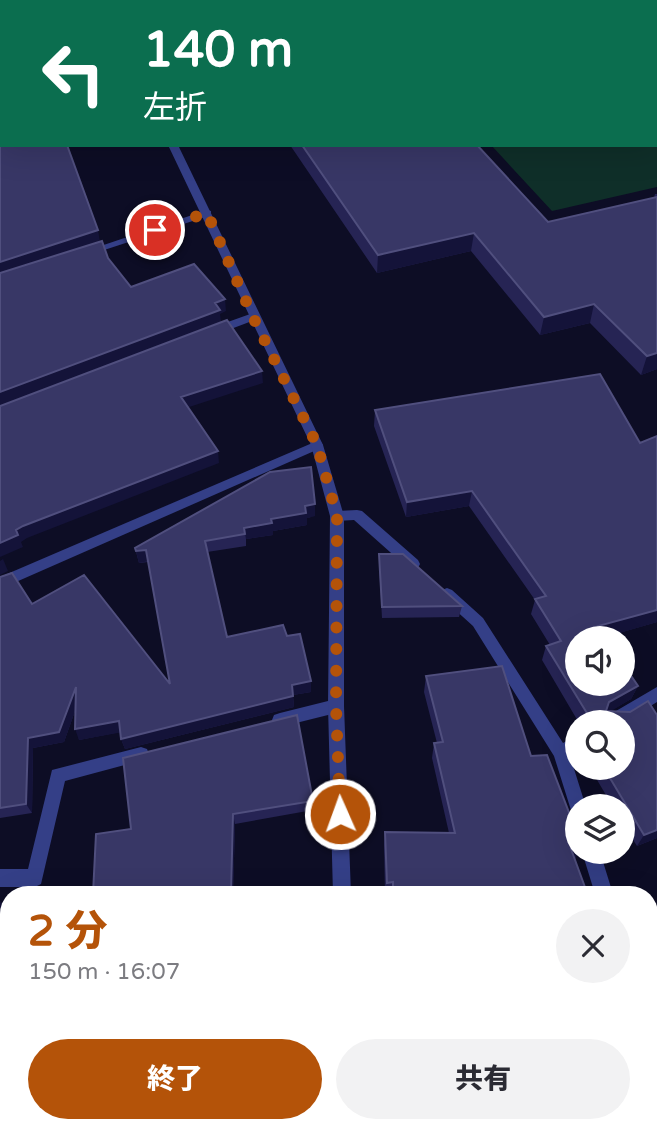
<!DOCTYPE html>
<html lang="ja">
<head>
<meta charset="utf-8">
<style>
	body { margin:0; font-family:"Varela Round","Noto Sans JP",sans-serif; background:#f2f2f3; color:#2b2b33; height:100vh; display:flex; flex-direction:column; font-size:26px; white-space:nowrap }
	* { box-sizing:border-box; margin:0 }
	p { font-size:23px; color:#7c7c81 }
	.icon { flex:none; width:38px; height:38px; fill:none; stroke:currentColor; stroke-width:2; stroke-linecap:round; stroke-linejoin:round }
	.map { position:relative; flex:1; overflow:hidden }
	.sheet { position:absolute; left:0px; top:886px; width:658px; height:247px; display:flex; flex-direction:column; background:#fff; border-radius:28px 28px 0 0; box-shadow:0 7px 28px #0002 }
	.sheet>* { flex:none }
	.banner { position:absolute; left:0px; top:0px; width:658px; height:147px; box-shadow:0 7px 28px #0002; background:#0b6e4f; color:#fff; overflow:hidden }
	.buttons { position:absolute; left:565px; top:626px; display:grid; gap:14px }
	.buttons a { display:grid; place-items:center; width:70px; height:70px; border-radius:50%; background:#fff; box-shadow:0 7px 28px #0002; font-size:35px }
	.pin { position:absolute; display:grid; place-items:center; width:60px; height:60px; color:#fff; margin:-30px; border:4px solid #fff; border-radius:50%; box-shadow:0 2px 7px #0007 }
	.me { position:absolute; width:77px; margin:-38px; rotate:358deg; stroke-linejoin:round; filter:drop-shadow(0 0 5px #0008) }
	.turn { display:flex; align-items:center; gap:24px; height:147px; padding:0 28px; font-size:32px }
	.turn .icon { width:91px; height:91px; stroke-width:2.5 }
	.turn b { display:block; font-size:49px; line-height:60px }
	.round { display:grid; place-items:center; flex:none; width:74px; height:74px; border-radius:37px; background:#f2f2f3 }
	.summary { display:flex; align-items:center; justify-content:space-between; height:119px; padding:0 28px }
	h1 { font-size:42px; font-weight:800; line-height:52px; color:#b45309 }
	.primary-button { display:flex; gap:14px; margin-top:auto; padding:14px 28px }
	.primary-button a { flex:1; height:80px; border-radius:42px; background:#b45309; color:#fff; font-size:28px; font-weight:800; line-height:80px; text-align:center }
	.primary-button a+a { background:#f2f2f3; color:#2b2b33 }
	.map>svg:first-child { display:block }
</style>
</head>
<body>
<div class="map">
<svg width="657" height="1131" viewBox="0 0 657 1131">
	<rect width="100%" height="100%" fill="#0d0d25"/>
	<path fill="#0f2f29" d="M458,0H657V187L552,211L491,145H656V2H448Z"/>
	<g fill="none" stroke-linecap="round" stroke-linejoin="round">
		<path fill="#343f87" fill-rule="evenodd" d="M357,510L362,511L418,560L420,564L418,568H408L354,520L337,521L330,516L337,511Z
			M447,588L452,590L483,618L563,743L578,735V751L570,756L586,807H578V815L572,813L570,807L554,756L473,626L442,598L440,594L442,590Z
			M657,687V702L623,723H602L604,718Z
			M582,852H600L613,894H595Z
			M649,1031L657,1037V1075L649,1070Z"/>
		<path fill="#343f87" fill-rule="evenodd" d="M207,210L211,211V215L92,254H84L83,252Z
			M253,313L257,315V319L215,335L209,331L211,328Z
			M317,441L321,442L323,445L321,448L0,589V577Z
			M336,699L342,701L344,706L342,711L336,713L280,727L274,725L272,720L274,715L280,713Z
			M141,747L147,749L149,754L147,759L65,781L41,884L35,887H0V869H28L52,770Z"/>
		<path fill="#343f87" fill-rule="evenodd" d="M78,0H90L75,2Z
			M95,0H103L104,2H96Z
			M168,145H178L323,445L344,516V706L351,894H333L328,706L330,516L311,445Z
			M331,1124H351V1131H331Z"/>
	</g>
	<path fill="#262454" d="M148,0H344L346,2H150Z
		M290,145H477L548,222L654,198L655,194H657V369L641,375L590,323L540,335L471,251L377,273Z
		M375,410L640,443L657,622L605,637L638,686L631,699L610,711L657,715V838L637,846L623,824V807H613L590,768H623V723H579L542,660L546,646L550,645L531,614L535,600L469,506L406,517L374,426Z
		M315,516L307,518V525L273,531V535L246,539V546L207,552L227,637L311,692L293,695L294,707L125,749L121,739L120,732L79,740L75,711L64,742L33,748L32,813L0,818V577L32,604L170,684L148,562L139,563L135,548Z
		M379,554L462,606L459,617L382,618L379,566Z
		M426,676L531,756L578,852L575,859L584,894H385L384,845L385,832L449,833L432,758L434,743H437L424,692Z
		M313,801V810L235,824L233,894H93L96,834Z
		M441,1124H554L555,1131H441Z"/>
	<path fill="#141339" d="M16,0H45V2H16Z
		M98,230L100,242L0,275V262Z
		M474,233L471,251L377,273L378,255Z
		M225,299L226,311L220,314L221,322L0,406V392Z
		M594,304L590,323L540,335L544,317Z
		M657,353V369L641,375L647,356Z
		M262,371L263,383L183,409L181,397Z
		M218,451L219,463L27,538L21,542L23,547L0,557V543L23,526Z
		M472,491L469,506L406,517L407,502Z
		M315,504V516L307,518V525L273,531V535L246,539L244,528L305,506Z
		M146,550L149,561L139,563L136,551Z
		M3,559L8,571L0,575V561Z
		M657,610V622L599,639L598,626Z
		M311,681V692L293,695L292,685Z
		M638,686L631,699L603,716L609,702Z
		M76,687L80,697L64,742L33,748L32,813L26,804L28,738Z
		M293,696L294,707L125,749L121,739Z
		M119,721L123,732L79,740L75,729Z
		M233,814L235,824L233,894H231Z
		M657,830V838L637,846L644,835Z
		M578,847V852L574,860L571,849Z
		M586,890L584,894H565Z
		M0,901L4,906L0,917Z
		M9,1058V1087L0,1117V1087Z"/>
	<path fill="#383766" stroke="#504f7e" stroke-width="2" d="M0,0H16V2H2V145H67L98,230L0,262V52L1,47H0L1,5H0Z
		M164,0H344L346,2H166Z
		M302,145H477L548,222L657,197V353L647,356L594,304L544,317L474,233L378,255Z
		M102,241L108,258L131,287L194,264L225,299L215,303L220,310L0,392V273Z
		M227,320L262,371L181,397L218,451L23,526L16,530L18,535L0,543V406Z
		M600,374L640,443L657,436V610L598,626L606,639H578V684H623V664L638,686L609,702L606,711L630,712L648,701L657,715V830L644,835L604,768H623V723H593L546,646L561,641L535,599L546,596L472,491L407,502L375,410Z
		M311,467L315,504L305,506L306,513L271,519L272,523L244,528L245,534L205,541L227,637L283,625L287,636L300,634L311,681L292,685L293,696L121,739L119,721L75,729L76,687L59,732L28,738L26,804L0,808V577L12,573L32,604L84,575L170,684L146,550L136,551L135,548L270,472Z
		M379,554H403L462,606L382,607Z
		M502,666L531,756L547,755L578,836V847L571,849L586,890L565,894H524L523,892H460L461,894L393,893V882L387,883L385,832L455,833L434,743L443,742L426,676Z
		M297,715L313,801L233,814L231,894H93L96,834L131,829L123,758Z
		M0,952L9,953V1058L0,1087Z
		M0,1123L79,1124H267V1131H0Z
		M445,1124H554L555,1131H446Z"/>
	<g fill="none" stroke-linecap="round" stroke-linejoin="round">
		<path stroke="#b45309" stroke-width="12" stroke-dasharray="0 21.6" d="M155,230L207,213L253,317L317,445L337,516L336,706L340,814"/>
	</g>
</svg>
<div class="buttons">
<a><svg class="icon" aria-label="sound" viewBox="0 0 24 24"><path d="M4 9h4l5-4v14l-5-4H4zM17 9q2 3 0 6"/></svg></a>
<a><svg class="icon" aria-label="search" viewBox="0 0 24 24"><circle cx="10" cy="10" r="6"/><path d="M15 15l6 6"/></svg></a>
<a><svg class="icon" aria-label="layers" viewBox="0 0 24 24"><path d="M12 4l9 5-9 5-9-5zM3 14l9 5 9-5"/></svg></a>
</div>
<div class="pin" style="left:155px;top:230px;background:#d93025"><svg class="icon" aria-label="arrive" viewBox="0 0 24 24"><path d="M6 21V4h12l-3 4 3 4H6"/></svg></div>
<svg class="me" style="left:340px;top:814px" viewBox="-20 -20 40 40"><circle r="17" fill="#b45309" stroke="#fff" stroke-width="3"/><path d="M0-11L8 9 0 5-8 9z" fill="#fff"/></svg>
<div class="banner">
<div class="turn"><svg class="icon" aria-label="left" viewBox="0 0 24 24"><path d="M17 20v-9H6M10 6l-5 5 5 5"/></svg><div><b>140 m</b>左折</div></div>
</div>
<section class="sheet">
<div class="summary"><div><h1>2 分</h1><p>150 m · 16:07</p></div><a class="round"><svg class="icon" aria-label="close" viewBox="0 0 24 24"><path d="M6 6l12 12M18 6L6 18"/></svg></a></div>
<div class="primary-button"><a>終了</a><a>共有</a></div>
</section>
</div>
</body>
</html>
